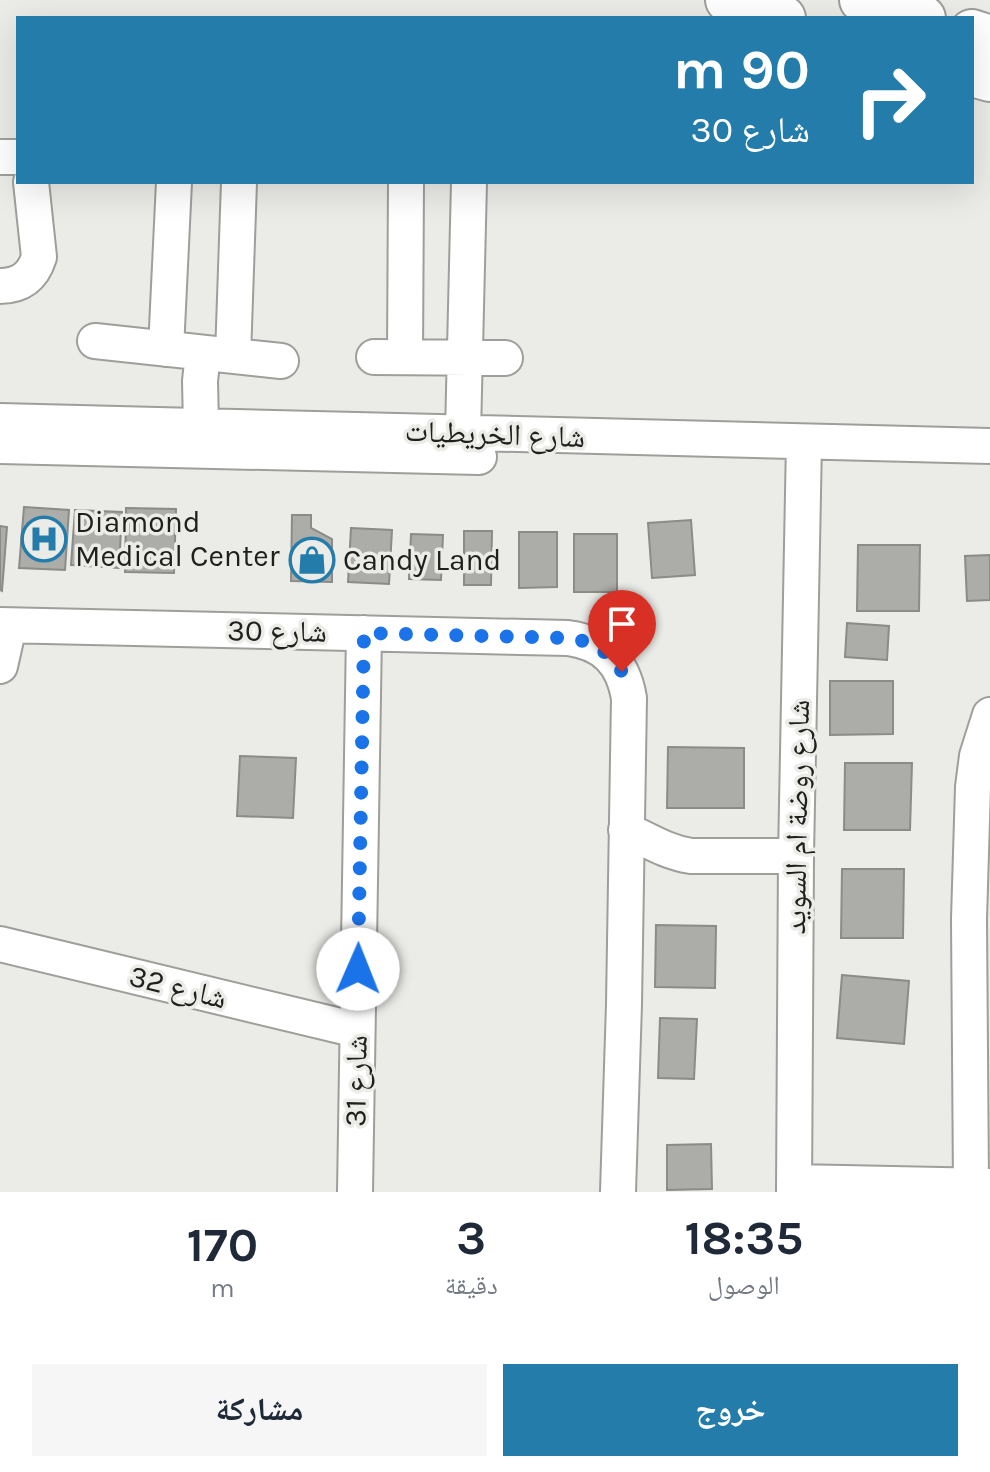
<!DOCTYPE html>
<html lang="ar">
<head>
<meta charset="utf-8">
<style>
	body { margin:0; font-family:Karla,"Noto Naskh Arabic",sans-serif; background:#f6f6f7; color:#1f2937; direction:rtl; height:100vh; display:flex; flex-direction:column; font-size:30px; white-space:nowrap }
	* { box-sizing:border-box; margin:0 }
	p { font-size:26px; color:#747a83 }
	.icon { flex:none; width:44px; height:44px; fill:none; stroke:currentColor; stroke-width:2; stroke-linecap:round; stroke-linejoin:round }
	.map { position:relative; height:1192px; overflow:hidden; direction:ltr }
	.panel { display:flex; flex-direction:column; background:#fff; flex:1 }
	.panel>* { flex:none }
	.top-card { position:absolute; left:16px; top:16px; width:958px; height:168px; border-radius:0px; box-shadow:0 8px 32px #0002; direction:rtl; background:#247cab; color:#fff; overflow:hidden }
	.pin { position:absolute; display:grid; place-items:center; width:68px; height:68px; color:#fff; margin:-82px -34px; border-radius:50% 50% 50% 0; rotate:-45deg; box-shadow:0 0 8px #0007 }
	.pin .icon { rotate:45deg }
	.me { position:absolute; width:88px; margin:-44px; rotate:1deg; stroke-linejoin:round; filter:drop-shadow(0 0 6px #0008) }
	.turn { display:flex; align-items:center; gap:28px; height:168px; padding:0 32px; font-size:36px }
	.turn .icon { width:104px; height:104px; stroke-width:2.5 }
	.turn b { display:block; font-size:56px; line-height:68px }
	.eta { display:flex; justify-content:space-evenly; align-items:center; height:136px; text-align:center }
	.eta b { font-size:48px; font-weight:700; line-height:56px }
	.button { display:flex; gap:16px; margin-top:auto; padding:16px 32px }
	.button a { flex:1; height:92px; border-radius:0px; background:#247cab; color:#fff; font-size:32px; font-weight:700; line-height:92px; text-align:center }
	.button a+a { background:#f6f6f7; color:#1f2937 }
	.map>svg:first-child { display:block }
</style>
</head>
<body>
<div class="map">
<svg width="990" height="1192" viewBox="0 0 990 1192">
	<rect width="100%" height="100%" fill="#ebece7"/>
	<path fill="#acada8" stroke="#8b8b87" stroke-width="2" d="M24,507L69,510L65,570L19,568Z
		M126,508L176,509L174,573L125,572Z
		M75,510L122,512L119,568L71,565Z
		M292,515H311V528L332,539V582L291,581Z
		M691,520L695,575L652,578L648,523Z
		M0,526L7,527L2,591L0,590Z
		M351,528L392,530L389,584L348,582Z
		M464,531H492L491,585H464Z
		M519,532H557V587L519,588Z
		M411,534L443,535L441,580L409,579Z
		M574,534H617V592H574Z
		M858,545H920L919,611H857Z
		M990,555V600L967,601L965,556Z
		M847,623L889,626L887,660L845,657Z
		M830,681H893V734L830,735Z
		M668,747L744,748V808H667Z
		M240,756L296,758L293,818L237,816Z
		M845,763H912L910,830H844Z
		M842,869H904L903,938H841Z
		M656,925L716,926L715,988L655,987Z
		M842,975L909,981L904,1044L837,1038Z
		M660,1018L697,1019L694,1079L658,1078Z
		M711,1144L712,1189L667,1190V1145Z"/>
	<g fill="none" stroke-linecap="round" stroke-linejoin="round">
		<g stroke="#9e9e9a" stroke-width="38">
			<path id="minor" d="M0,157H18
				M0,286C21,286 33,276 39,257L31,182
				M95,341L281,361
				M166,349L174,182
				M233,356L239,182
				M374,357L505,358
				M405,357L406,182
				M0,421L990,446
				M201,426L200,381L203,353
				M463,433L469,182
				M0,446L479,457
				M0,625L568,638C604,643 623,662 629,698L624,1004L618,1192
				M0,666L9,626
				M626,830C648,840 666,852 691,856H796
				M0,944L357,1030
				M794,1182L990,1186
				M971,1185L969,919L973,787L977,756L990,715
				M355,1192L364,633
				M794,1192L796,856L804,442"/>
		</g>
		<g stroke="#9e9e9a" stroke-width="48">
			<path id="major" d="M728,0L783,18
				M862,0L923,18
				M972,32L990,38
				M972,74L990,79"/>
		</g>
		<use href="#minor" stroke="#fff" stroke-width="34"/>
		<use href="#major" stroke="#fff" stroke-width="44"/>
	</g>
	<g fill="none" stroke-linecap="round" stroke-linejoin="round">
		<path stroke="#1a73e8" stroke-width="14" stroke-dasharray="0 25.2" d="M358,969L364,633L568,638C593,641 608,651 622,672"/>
	</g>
	<defs>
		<g id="hospital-ring" transform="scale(2.3)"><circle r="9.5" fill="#ebece7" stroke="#247cab" stroke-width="1.5"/><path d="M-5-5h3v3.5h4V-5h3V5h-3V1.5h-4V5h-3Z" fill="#247cab"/></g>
		<g id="shop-ring" transform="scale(2.3)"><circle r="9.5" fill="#ebece7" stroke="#247cab" stroke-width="1.5"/><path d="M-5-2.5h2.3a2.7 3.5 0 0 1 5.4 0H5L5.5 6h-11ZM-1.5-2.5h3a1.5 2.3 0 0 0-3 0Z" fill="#247cab"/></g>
	</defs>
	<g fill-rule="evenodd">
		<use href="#hospital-ring" x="44" y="539"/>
		<use href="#shop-ring" x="312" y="560"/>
	</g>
	<g text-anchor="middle" stroke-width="7" stroke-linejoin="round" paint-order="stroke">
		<g font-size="30" fill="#1f1f1d" stroke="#ebece7">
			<text transform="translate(495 434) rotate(2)" y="10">شارع الخريطيات</text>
			<text transform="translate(277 631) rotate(1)" y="10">شارع 30</text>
			<text transform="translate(797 817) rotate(-89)" y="10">شارع روضة ام السويد</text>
			<text transform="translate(178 987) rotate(14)" y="10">شارع 32</text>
			<text transform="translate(356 1081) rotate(-89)" y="10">شارع 31</text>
		</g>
		<g font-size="30" fill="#1f1f1d" stroke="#ebece7" text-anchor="start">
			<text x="75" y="532">Diamond<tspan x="75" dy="34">Medical Center</tspan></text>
			<text x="343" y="570">Candy Land</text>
		</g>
	</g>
</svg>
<div class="pin" style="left:622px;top:672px;background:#d93025"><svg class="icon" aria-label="arrive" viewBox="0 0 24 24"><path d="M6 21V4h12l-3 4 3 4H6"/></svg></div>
<svg class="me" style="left:358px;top:969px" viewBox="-20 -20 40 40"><circle r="19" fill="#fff"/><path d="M0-13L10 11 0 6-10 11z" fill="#1a73e8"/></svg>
<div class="top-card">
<div class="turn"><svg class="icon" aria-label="right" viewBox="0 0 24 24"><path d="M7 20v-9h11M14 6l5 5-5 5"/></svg><div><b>90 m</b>شارع 30</div></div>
</div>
</div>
<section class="panel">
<div class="eta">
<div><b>18:35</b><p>الوصول</p></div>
<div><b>3</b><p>دقيقة</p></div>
<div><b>170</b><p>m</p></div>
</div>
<div class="button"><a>خروج</a><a>مشاركة</a></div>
</section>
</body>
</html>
